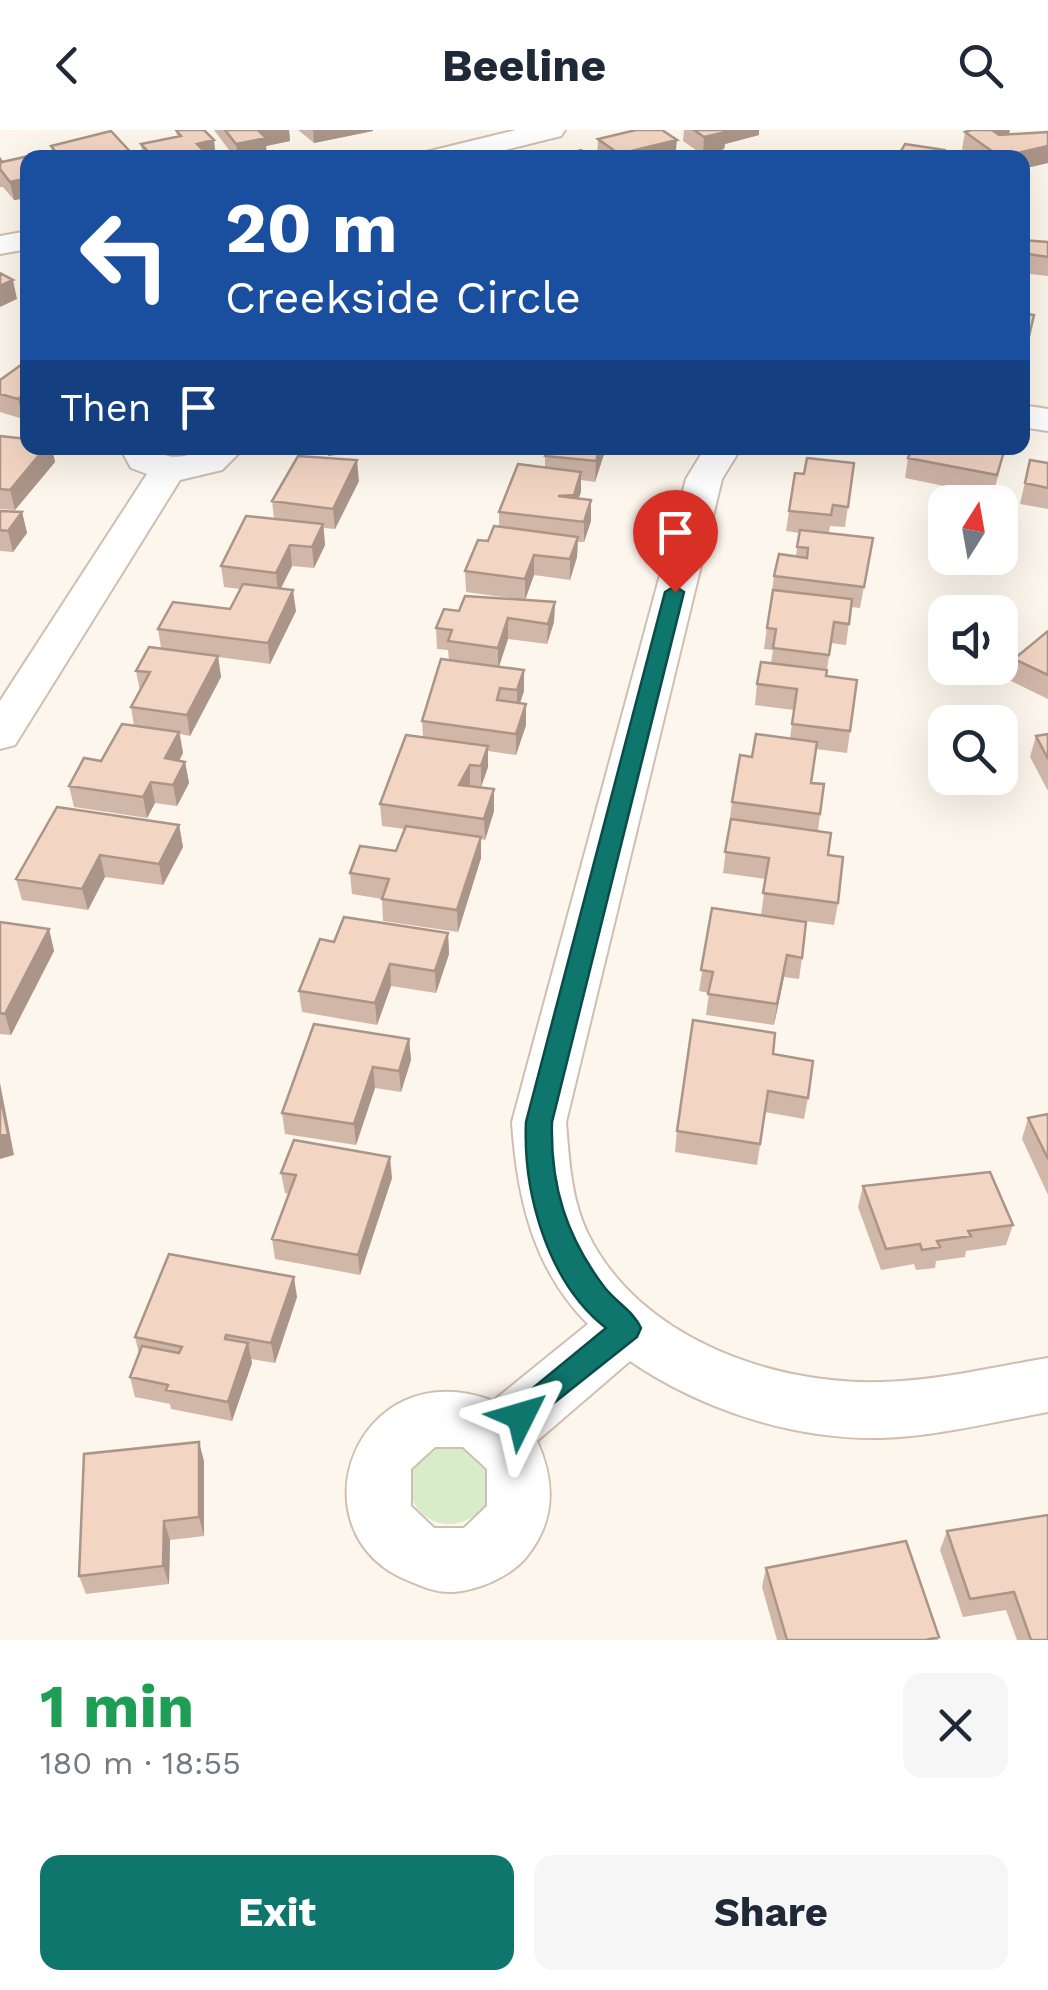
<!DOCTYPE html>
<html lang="en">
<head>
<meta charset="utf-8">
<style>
	body { margin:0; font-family:"Work Sans",sans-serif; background:#f6f6f7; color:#1f2937; height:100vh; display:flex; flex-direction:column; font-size:38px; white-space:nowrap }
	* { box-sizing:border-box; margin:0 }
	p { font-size:32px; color:#747a83 }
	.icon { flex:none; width:55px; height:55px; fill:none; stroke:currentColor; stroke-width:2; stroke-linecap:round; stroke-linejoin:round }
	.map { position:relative; height:1510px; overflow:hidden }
	.panel { display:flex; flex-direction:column; background:#fff; flex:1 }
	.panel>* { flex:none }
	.banner { position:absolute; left:20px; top:20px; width:1010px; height:305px; border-radius:20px; box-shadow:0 10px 40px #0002; background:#1a4fa0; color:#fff; overflow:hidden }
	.needle { width:65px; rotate:11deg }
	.tools { position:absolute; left:928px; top:355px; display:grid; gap:20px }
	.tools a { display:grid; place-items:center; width:90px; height:90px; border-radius:20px; background:#fff; box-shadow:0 10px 40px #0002; font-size:50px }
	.pin { position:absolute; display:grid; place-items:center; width:85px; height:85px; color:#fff; margin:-102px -42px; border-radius:50% 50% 50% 0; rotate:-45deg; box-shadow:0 0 10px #0007 }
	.pin .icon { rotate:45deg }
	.me { position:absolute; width:110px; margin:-55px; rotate:50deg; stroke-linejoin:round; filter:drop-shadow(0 0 8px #0008) }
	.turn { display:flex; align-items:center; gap:35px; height:210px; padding:0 40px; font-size:45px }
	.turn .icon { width:130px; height:130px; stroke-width:2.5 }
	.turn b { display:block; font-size:70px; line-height:85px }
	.then { display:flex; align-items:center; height:95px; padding:0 40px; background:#0003; gap:20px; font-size:38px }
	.round { display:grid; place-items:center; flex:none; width:105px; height:105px; border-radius:20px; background:#f6f6f7 }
	.summary { display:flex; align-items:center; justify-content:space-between; height:170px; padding:0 40px }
	h1 { font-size:60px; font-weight:700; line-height:75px; color:#1e9e55 }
	.cta { display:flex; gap:20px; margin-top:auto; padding:20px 40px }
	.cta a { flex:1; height:115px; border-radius:20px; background:#0f766e; color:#fff; font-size:40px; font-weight:700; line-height:115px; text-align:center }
	.cta a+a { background:#f6f6f7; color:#1f2937 }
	header { display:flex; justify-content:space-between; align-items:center; height:130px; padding:0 40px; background:#fff; font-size:45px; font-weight:700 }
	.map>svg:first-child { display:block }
</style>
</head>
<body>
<header><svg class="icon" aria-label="back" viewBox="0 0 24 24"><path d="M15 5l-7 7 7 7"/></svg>Beeline<svg class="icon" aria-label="search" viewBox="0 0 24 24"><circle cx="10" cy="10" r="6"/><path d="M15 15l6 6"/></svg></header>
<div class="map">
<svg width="1048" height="1510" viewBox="0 0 1048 1510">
	<rect width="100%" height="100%" fill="#fdf6ec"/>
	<path fill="#d8ecc9" d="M447,1314H461L490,1337L488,1373C433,1437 365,1338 447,1314Z"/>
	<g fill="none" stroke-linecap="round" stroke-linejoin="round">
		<g stroke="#d1beb0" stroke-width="4">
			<path id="minor" d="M516,0H565L561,6L473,28H422L426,22Z
				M28,101V119L0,124V106Z
				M1022,275L1048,279V301L1022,297Z
				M120,318H156L159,323C181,332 189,323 209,318C219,315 234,317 244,318L222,340L180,350L15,615L0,619V571L147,344L131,338Z
				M705,318H741L722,349L566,992C569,1030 571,1069 588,1104C639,1208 772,1255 881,1252C937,1251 993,1237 1048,1228V1282C993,1292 938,1306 882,1308C794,1310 702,1280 630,1231L537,1311C555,1351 556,1389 528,1425C512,1446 479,1460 453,1462C437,1463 424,1457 409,1451C289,1403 356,1219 493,1271L588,1194C533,1139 517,1067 512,992L686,349ZM435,1317H463L487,1339V1376L464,1398H434L411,1376V1339Z"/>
		</g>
		<use href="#minor" fill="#fff" fill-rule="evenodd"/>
	</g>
	<path fill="#d1b7a8" d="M176,0L216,28H143L141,14L177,7Z
		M214,0H289L290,11L266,16L267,26L259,28H235Z
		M298,0H373V1L314,13Z
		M684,0H759V5L725,14L724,19L703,25L683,11Z
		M965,2L1009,4L1048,2V33L1022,39V28H973L962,19Z
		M598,9L675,28L597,27Z
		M51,16L136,28H53Z
		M28,28V68L14,70L3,57H0V29L2,32Z
		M1022,110L1048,112V146L1022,143Z
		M28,230L23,289L0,282V250Z
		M0,306L28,318H52L55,332L15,380L0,379Z
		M532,318H606L595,352L581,350V362L578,369L591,391L584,412H578L577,427L570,450L534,445L525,470L466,462L465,441L499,397V382L545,337V326L548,319Z
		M1005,318L993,366L905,348L908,328Z
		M1030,330L1048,333V379L1020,374Z
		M854,333L845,397L830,396L829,403L873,408L860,478L851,477L846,515L831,513L826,546L850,601L847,623L816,619L811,653L824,654L818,701L828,725L838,773L834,795L761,785L766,749L723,743L732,672L752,627L790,608L794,580L755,575L757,554L771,533L773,520L764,519L774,446L796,426L799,403L786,401L789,381L804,344Z
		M359,351L335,399L324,398L325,415L314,438L292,436L281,458L296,481L270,534L218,527L221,547L190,606L180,604L183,623L179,631L185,632L189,653L177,676L155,673L147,688L74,677L69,656L101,631L134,596L131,577L140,561L136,541L161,518L158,499L230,479L240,459L224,457L221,436L274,389L272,371Z
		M0,381L22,382L27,403L13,422L0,421Z
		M555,472L554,492L547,514L508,509L499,537L524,561L520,573L526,595L516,625L488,621V637L481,657L494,681L485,710L481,709V728L458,802L383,791L382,769L352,764L350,743L396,721L405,699L382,696L380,674L423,607L422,591L449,530L448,520L437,519L436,498L459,481Z
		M1048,501V569L1009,550L1014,529Z
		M1048,604V661L1030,627L1036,606Z
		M179,695L183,717L163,755L105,747L88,780L22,770L16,749Z
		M712,778L802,828L799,849L784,847L774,895L706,885L709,863L699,861Z
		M0,792L49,799L54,821L11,905L0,904Z
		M448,803L449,824L436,863L391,856L377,895L302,882L299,861L334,812Z
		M409,909L411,930L401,962L375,958L356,1015L285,1004L282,983Z
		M773,924L808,968L804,989L765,982L757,1035L675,1022L677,1001Z
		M1048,984V1065L1022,1009L1028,988Z
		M281,1043L392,1048L360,1145L275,1129L272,1109L289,1064L285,1063Z
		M863,1056L1013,1095L1006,1115L966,1121L965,1127L936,1131L935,1138L916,1140L914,1134L881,1140L858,1077Z
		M297,1167L275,1233L251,1229L252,1233L232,1291L171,1279L170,1274L135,1267L130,1247L139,1224L135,1207Z
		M204,1331V1406L170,1410L169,1454L86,1464L79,1446Z
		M1048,1385V1510H1017L1006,1480L963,1487L940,1420L947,1401Z
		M766,1438L939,1507L938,1510H777L762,1457Z"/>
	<path fill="#aa9588" d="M258,0H289L290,11L266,16L267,26L238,28L236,14Z
		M313,0H373V1L314,13Z
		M719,0H759V5L725,14L724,19L703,25L704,7Z
		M991,0H1010L1007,14Z
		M214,10L216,28H169L197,14Z
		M677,10L675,28H619V24Z
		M1048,16V33L1022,39V28H1000Z
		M28,48V68L14,70L10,52Z
		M13,150L17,169L0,177V156Z
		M28,262V286L23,289L18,269Z
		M45,318H52L55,332L15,380L10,360Z
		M327,318H360V322L328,326Z
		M600,318H606L595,352L596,331Z
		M357,330L359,351L335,399L333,379Z
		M581,342V362L573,385L574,365Z
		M591,370V391L584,412V392Z
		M22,382L27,403L13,422L8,401Z
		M323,394L325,415L314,438L312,417Z
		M578,407L577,427L570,450V429Z
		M290,415L292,436L278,464L276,443Z
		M534,425V445L525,470V449Z
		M293,460L296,481L270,534L268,513Z
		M555,472L554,492L547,514L548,494Z
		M508,488V509L498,539V518Z
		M218,526L221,547L190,606L187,585Z
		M524,540V561L517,582V560Z
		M526,574V595L516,625V604Z
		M179,602L183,623L169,650L165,628Z
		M488,616V637L481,657V636Z
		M185,632L189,653L177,676L173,655Z
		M470,635V656L459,655Z
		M151,652L155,673L147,688L143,667Z
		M494,659V681L485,710L484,689Z
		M179,695L183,717L163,755L159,734Z
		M481,707V728L458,802L457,780Z
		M100,725L105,747L88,780L82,759Z
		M49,799L54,821L11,905L5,884Z
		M448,803L449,824L436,863L435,841Z
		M787,825L784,847L774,895L777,874Z
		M390,834L391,856L377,895L375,873Z
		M409,909L411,930L401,962L399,941Z
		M373,937L375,958L356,1015L354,994Z
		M0,953L14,1025L0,1029Z
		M390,1027L392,1048L360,1145L358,1125Z
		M294,1147L297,1167L275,1233L271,1213Z
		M248,1213L252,1233L232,1291L228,1272Z
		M199,1312L204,1331V1406L199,1387Z
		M164,1391L170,1410L169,1454L163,1436Z"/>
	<path fill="#f3d5c3" stroke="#aa9588" stroke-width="2.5" d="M176,0H204L214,10L197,14L203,20L169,28H154L141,14L181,6Z
		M225,0H258L266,8L236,14Z
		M636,0H662L677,10L619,24L598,9Z
		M694,0H723L726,2L704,7Z
		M971,0H992L999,5L1048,2V16L1000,27L965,2Z
		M111,1L136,28H61L51,16Z
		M905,14L944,20L938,28H897Z
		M581,20L592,28H552Z
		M38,24L41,28H28V48L10,52L0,39V29L2,32Z
		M1022,110L1048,112V127L1022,123Z
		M0,143L13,150L0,156Z
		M1022,183L1034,185L1026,219H1022Z
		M28,230V262L18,269L0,264V250Z
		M0,306L28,309V318H45L10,360L0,359Z
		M548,318H600L596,331L545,326Z
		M912,318H1005L997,345L908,328Z
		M298,326L357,330L333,379L272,371Z
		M807,328L854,333L848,377L833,375L831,385L789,381L795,343L804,344Z
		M1030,330L1048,333V358L1025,353Z
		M518,334L581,342L574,365L558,366L591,370L584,392L499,382Z
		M0,381L22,382L8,401L0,400Z
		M246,386L323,394L312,417L290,415L276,443L221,436Z
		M494,396L578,407L570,429L534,425L525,449L465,441L478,410L488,411Z
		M800,400L873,408L864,457L774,446L779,424L807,428L808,418L797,417Z
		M243,454L293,460L268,513L158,499L173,472L230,479Z
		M773,460L852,469L849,494L834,492L829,525L773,518L776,499L767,498Z
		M465,466L555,472L548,494L508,488L498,518L448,511L452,500L436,498L444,479L459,481Z
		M1048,501V545L1014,529Z
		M149,517L218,526L187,585L131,577L150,542L136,541Z
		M441,529L524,540L517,560L500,558L497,570L526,574L516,604L422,591Z
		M761,532L827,540L826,546L857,550L850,601L792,594L797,559L757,554Z
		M122,594L179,602L165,628L185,632L173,655L151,652L143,667L69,656L84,628L101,631Z
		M756,604L817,612L811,653L824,654L820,684L732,672L740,625L752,627Z
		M1048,604V629L1036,606Z
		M406,605L488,616L481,636L470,635L459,655L494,659L484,689L380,674Z
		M57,677L179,695L159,734L100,725L82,759L16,749Z
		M731,689L831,703L828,725L843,727L838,773L763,763L769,728L725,722Z
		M406,696L481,707L457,780L382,769L389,749L350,743L360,716L396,721Z
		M712,778L806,792L802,828L787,825L777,874L708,864L713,842L701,840Z
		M344,787L448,803L435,841L390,834L375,873L299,861L320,809L334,812Z
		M0,792L49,799L5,884L0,883Z
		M693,890L775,903L773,924L813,931L808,968L768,961L760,1014L677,1001Z
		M314,894L409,909L399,941L373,937L354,994L282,983Z
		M0,966L8,1004L0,1006Z
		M1048,984V1029L1028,988Z
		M294,1010L390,1027L358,1125L272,1109L296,1045L281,1043Z
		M990,1042L1013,1095L968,1101L971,1106L937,1111L940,1117L922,1120L920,1114L886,1119L863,1056Z
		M169,1124L294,1147L271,1213L226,1205L225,1209L248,1213L228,1272L166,1260L168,1255L130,1247L142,1216L179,1223L182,1217L135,1207Z
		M199,1312V1387L164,1391L163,1436L79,1446L84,1324Z
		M1048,1385V1510H1031L1014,1462L970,1469L947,1401Z
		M906,1411L939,1507L925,1510H787L766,1438Z"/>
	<path fill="#0f766e" stroke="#0a4d48" stroke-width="2.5" d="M675,456L684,462L552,992C550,1055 566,1107 605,1158C616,1172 634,1182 641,1198L637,1207L521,1299L511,1295L507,1286L511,1276L606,1198C547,1152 523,1062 526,992L665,462Z"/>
</svg>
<div class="tools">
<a><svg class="needle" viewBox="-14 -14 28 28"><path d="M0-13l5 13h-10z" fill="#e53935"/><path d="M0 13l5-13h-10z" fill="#747a83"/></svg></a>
<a><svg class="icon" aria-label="sound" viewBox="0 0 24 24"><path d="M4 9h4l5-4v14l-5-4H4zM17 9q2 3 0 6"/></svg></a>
<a><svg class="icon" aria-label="search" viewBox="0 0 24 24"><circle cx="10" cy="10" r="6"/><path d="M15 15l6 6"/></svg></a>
</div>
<div class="pin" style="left:675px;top:462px;background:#d93025"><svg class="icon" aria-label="arrive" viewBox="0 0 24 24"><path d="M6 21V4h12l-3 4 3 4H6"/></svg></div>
<svg class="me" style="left:521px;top:1286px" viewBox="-20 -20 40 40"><path d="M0-17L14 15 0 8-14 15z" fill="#0f766e" stroke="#fff" stroke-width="4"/></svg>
<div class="banner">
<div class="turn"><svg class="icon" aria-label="left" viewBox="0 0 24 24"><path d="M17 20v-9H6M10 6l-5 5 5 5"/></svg><div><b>20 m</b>Creekside Circle</div></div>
<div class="then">Then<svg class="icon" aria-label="arrive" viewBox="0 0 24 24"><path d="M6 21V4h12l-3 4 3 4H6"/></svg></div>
</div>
</div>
<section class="panel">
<div class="summary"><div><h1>1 min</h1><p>180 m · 18:55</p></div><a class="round"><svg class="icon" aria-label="close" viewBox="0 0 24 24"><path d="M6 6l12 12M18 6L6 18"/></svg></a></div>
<div class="cta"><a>Exit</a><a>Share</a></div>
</section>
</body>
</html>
